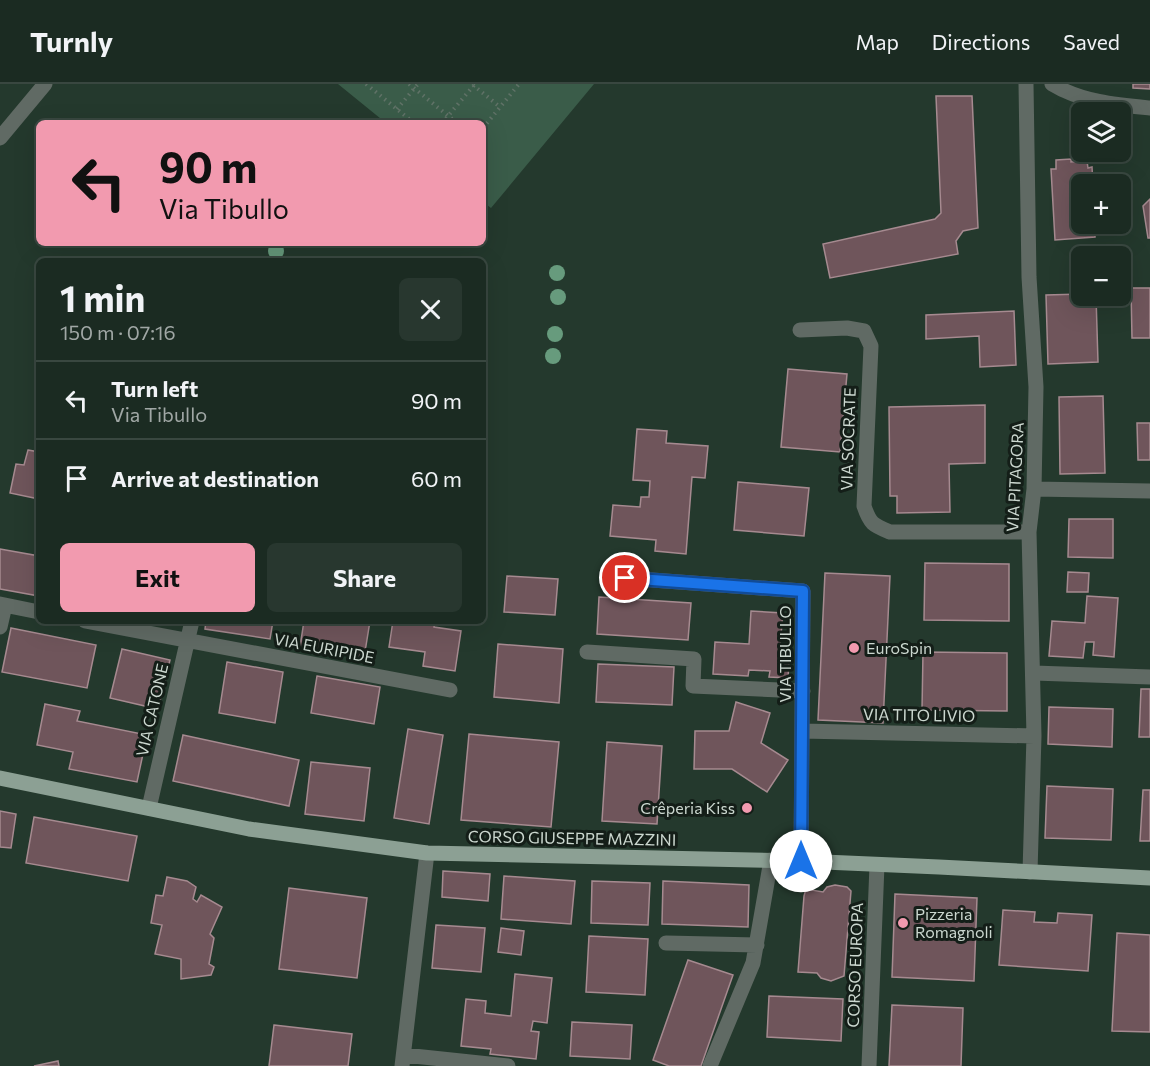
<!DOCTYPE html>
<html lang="en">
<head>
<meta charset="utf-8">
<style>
	body { margin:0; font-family:Commissioner,sans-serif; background:#28372f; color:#f1f3f6; height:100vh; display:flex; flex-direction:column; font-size:22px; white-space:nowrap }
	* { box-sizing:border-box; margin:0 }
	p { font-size:20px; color:#a0a7a5 }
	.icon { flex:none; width:33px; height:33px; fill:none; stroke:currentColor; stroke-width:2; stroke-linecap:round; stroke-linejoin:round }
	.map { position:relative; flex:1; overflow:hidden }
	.side { position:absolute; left:36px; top:174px; width:450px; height:366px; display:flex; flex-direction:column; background:#1b2b22; border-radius:9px; box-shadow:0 6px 24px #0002,0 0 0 2px #394740 }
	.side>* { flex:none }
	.guide { position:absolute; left:36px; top:36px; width:450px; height:126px; border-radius:9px; box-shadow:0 6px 24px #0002,0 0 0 2px #394740; background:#f29aaf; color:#111; overflow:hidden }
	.controls { position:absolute; left:1071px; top:18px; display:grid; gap:12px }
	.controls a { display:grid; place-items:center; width:60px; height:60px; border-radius:9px; background:#1b2b22; box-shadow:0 6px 24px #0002,0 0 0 2px #394740; font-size:30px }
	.pin { position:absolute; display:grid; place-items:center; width:51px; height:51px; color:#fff; margin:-26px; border:3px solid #fff; border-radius:50%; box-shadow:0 2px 6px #0007 }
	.me { position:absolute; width:66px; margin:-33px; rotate:0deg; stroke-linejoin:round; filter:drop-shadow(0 0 4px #0008) }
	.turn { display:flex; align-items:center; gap:21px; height:126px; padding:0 24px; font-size:27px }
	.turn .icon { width:78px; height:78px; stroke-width:2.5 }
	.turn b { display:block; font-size:42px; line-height:51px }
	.round { display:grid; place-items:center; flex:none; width:63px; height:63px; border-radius:9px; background:#28372f }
	.headline { display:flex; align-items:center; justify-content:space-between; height:102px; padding:0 24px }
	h1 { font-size:36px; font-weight:700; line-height:45px }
	.primary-button { display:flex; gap:12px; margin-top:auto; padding:12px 24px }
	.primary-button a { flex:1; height:69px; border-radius:9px; background:#f29aaf; color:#111; font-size:24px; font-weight:700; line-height:69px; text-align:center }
	.primary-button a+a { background:#28372f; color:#f1f3f6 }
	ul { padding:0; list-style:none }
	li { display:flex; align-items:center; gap:18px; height:78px; padding:0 24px; border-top:2px solid #394740 }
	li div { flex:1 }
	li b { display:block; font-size:22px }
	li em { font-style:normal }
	header { display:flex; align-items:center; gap:36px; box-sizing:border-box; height:84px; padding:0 30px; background:#1b2b22; border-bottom:2px solid #394740 }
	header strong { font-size:28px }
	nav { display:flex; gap:33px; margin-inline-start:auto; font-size:21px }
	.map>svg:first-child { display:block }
</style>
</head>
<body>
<header>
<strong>Turnly</strong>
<nav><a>Map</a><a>Directions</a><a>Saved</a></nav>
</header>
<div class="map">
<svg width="1150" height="982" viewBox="0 0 1150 982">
	<rect width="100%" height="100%" fill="#24392d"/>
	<path fill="#3a5c49" d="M338,0H594L491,124L483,118V39H386Z"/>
	<path fill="#6f555b" stroke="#a68a90" stroke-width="1.5" d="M1133,0H1150V5L1133,4Z
		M936,12H972L978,144L963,147L956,157L958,170L830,194L823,160L935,135L941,129Z
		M1071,75V78L1087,77L1088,84L1092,83L1093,100H1082V140H1095V153L1055,156L1051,85H1056V76Z
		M1150,115V154H1148L1143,122Z
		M1131,204H1150V254H1132Z
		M1082,210V212H1096L1098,278L1048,280L1046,211Z
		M1014,227L1016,281L980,283L979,252L926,255V231Z
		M788,285L847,290L840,368L781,363Z
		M1103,312L1105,389L1060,390L1059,313Z
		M985,321V379L949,380L950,428L897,429V412H890L889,323Z
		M1137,339H1150V376H1138Z
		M637,345L667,347L666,359L708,362L705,394L692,393L686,470L655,467L656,456L610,452L613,421L640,423L641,413H649L650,397L633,396Z
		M28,366L39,368V415L10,409L16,380L24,381Z
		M738,398L809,404L804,452L734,446Z
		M1069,435H1113V474L1068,473Z
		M0,465L39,472V512L0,505Z
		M925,479L1009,480V537L924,536Z
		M1068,488L1089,489L1088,508H1067Z
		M825,489L890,492L883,639L818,636Z
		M507,492L558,495L555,531L504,528Z
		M1087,512L1118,514L1114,573L1093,571L1094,558H1085L1083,574L1049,572L1052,537L1085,539Z
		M599,513L691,519L688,556L597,550Z
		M751,527L783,529L780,562H790L788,594L769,593L770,587L749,586L748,592L713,590L715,558L749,560Z
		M206,537H273L270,555L205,545Z
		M304,537H370L364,574L300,563Z
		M393,537H435L434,543L461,547L455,587L423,582L425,568L389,563Z
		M11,544L96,561L87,604L2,588Z
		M498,560L563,565L559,619L494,613Z
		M122,565L170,576L158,625L110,614Z
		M923,568L1007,569V627L922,626Z
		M227,578L283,588L275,639L219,629Z
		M598,580L674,583L672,621L596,618Z
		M317,592L380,603L374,640L311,629Z
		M1141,605H1150V653H1139Z
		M736,618L770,629L761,659L788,676L767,708L732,685H694L695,647H729Z
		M45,620L80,627L77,637L147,651L137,698L69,685L73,668L37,661Z
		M1049,623L1113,625L1112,663L1048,660Z
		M408,645L443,651L429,740L394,734Z
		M469,650L559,658L551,743L461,736Z
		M183,651L299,676L289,722L173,697Z
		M607,658L662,662L657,740L602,737Z
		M311,678L370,684L364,737L305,730Z
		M1047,702L1113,705L1111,756L1045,754Z
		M1143,706H1150V757H1140Z
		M0,727L16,730L11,764L0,763Z
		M34,733L137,752L128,797L26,779Z
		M443,787L490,790L488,817L442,813Z
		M504,792L575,797L571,840L501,835Z
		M167,793L187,797L196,803L193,815L197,818L201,811L222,823L210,850L214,854L209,880L214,883L211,891L181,895V875L155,870L162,841L151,839L156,811L163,812Z
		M592,797L650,799L648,841L591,839Z
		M663,797L749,801L748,843L662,840Z
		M835,801L847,803L851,807L844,892L831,897L821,894L817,889L798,888L804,812L806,805L823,808L827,803Z
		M289,804L367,814L357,894L279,885Z
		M895,810L977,814L974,897L892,893Z
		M1003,826L1035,828L1034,838L1057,839L1058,829L1092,831L1088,887L999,881Z
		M436,841L485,844L481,888L432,884Z
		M501,844L524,847L521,871L498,868Z
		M1117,849L1150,851V948L1112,947Z
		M589,852L648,855L645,911L586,908Z
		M688,876L733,891L701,982H669L653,976Z
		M515,890L552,894L547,939L533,937L531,947L539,948L536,975L490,970L491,965L461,962L466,915L486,917L485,929L511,932Z
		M769,912L843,915L841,957L767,953Z
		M892,921L963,924L961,982H889Z
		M572,938L632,941L630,975L570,972Z
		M274,941L352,950L348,982H269Z
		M58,977L59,982H34Z"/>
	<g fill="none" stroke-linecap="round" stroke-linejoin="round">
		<path stroke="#607267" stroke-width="4" stroke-dasharray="1.5 4.5" stroke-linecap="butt" d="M366,0L414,39
			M409,0L457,39
			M473,1L500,23
			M397,25L418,0
			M442,39L475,0
			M483,44L519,0"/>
		<path stroke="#606a64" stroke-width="15" d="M1026,0L1029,193L1036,303L1034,405L1029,448L1034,652L1030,788
			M1052,0C1081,18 1117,21 1150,24
			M0,54L45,0
			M800,246L847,244L864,247L871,262L864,422C870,440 873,441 890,448H1029
			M1034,405L1150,407
			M625,494L803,507L801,777
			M0,520L39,528
			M85,537L450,606
			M0,543L5,521
			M587,568L694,575L693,602L803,607
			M1034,589L1150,593
			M802,647L1034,652
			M149,724L192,537
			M666,859L757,861
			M404,971L508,982
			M402,982L427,769
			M710,982L753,879L771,776
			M869,982L877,781"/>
		<path stroke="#8ca094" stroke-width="15" d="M0,694L249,745L427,769L801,777L939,783L1150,794"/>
	</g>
	<g fill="#679b7d">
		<circle cx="276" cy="167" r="8"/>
		<circle cx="557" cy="189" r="8"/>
		<circle cx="558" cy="213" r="8"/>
		<circle cx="555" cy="250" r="8"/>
		<circle cx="553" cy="272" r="8"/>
	</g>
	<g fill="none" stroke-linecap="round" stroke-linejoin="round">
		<g stroke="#114b97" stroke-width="15">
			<path id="route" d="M625,494L803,507L801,777"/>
		</g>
		<use href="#route" stroke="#1a73e8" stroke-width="10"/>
	</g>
	<g fill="#f29aaf" stroke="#141e18" stroke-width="2">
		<circle cx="854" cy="564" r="6"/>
		<circle cx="747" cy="724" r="6"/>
		<circle cx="903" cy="839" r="6"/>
	</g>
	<g text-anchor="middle" stroke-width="6" stroke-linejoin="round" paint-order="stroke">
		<g font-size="16" fill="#cbd7cf" stroke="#141e18">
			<text transform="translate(848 355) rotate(-88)" y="6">VIA SOCRATE</text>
			<text transform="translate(1015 393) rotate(-87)" y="6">VIA PITAGORA</text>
			<text transform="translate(324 564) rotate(11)" y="6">VIA EURIPIDE</text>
			<text transform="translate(785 570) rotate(-90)" y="6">VIA TIBULLO</text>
			<text transform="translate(152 626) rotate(-77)" y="6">VIA CATONE</text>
			<text transform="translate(919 631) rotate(1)" y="6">VIA TITO LIVIO</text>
			<text transform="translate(572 754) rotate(1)" y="6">CORSO GIUSEPPE MAZZINI</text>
			<text transform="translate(855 881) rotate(-88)" y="6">CORSO EUROPA</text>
		</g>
		<g font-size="16" fill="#cbd7cf" stroke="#141e18" text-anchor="start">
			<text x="866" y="570">EuroSpin</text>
			<text x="735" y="730" text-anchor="end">Crêperia Kiss</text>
			<text x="915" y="836">Pizzeria<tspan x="915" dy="18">Romagnoli</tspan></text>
		</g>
	</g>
</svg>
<div class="controls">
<a><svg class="icon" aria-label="layers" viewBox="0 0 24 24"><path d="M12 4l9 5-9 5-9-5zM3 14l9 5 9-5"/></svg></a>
<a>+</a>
<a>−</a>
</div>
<div class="pin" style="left:625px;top:494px;background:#d93025"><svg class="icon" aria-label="arrive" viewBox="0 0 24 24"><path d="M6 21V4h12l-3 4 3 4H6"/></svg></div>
<svg class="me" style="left:801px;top:777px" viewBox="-20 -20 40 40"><circle r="19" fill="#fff"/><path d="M0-13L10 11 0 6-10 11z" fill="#1a73e8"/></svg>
<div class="guide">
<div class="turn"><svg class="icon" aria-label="left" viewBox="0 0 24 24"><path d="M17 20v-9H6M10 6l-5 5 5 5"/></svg><div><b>90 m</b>Via Tibullo</div></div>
</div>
<section class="side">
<div class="headline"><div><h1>1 min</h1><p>150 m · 07:16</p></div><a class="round"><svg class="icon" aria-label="close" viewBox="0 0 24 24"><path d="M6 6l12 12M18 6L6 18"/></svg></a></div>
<ul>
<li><svg class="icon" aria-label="left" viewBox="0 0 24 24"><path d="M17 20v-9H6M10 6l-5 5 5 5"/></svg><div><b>Turn left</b><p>Via Tibullo</p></div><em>90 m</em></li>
<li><svg class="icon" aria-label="arrive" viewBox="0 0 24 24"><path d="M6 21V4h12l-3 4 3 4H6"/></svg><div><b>Arrive at destination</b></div><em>60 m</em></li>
</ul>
<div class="primary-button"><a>Exit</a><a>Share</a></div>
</section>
</div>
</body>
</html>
